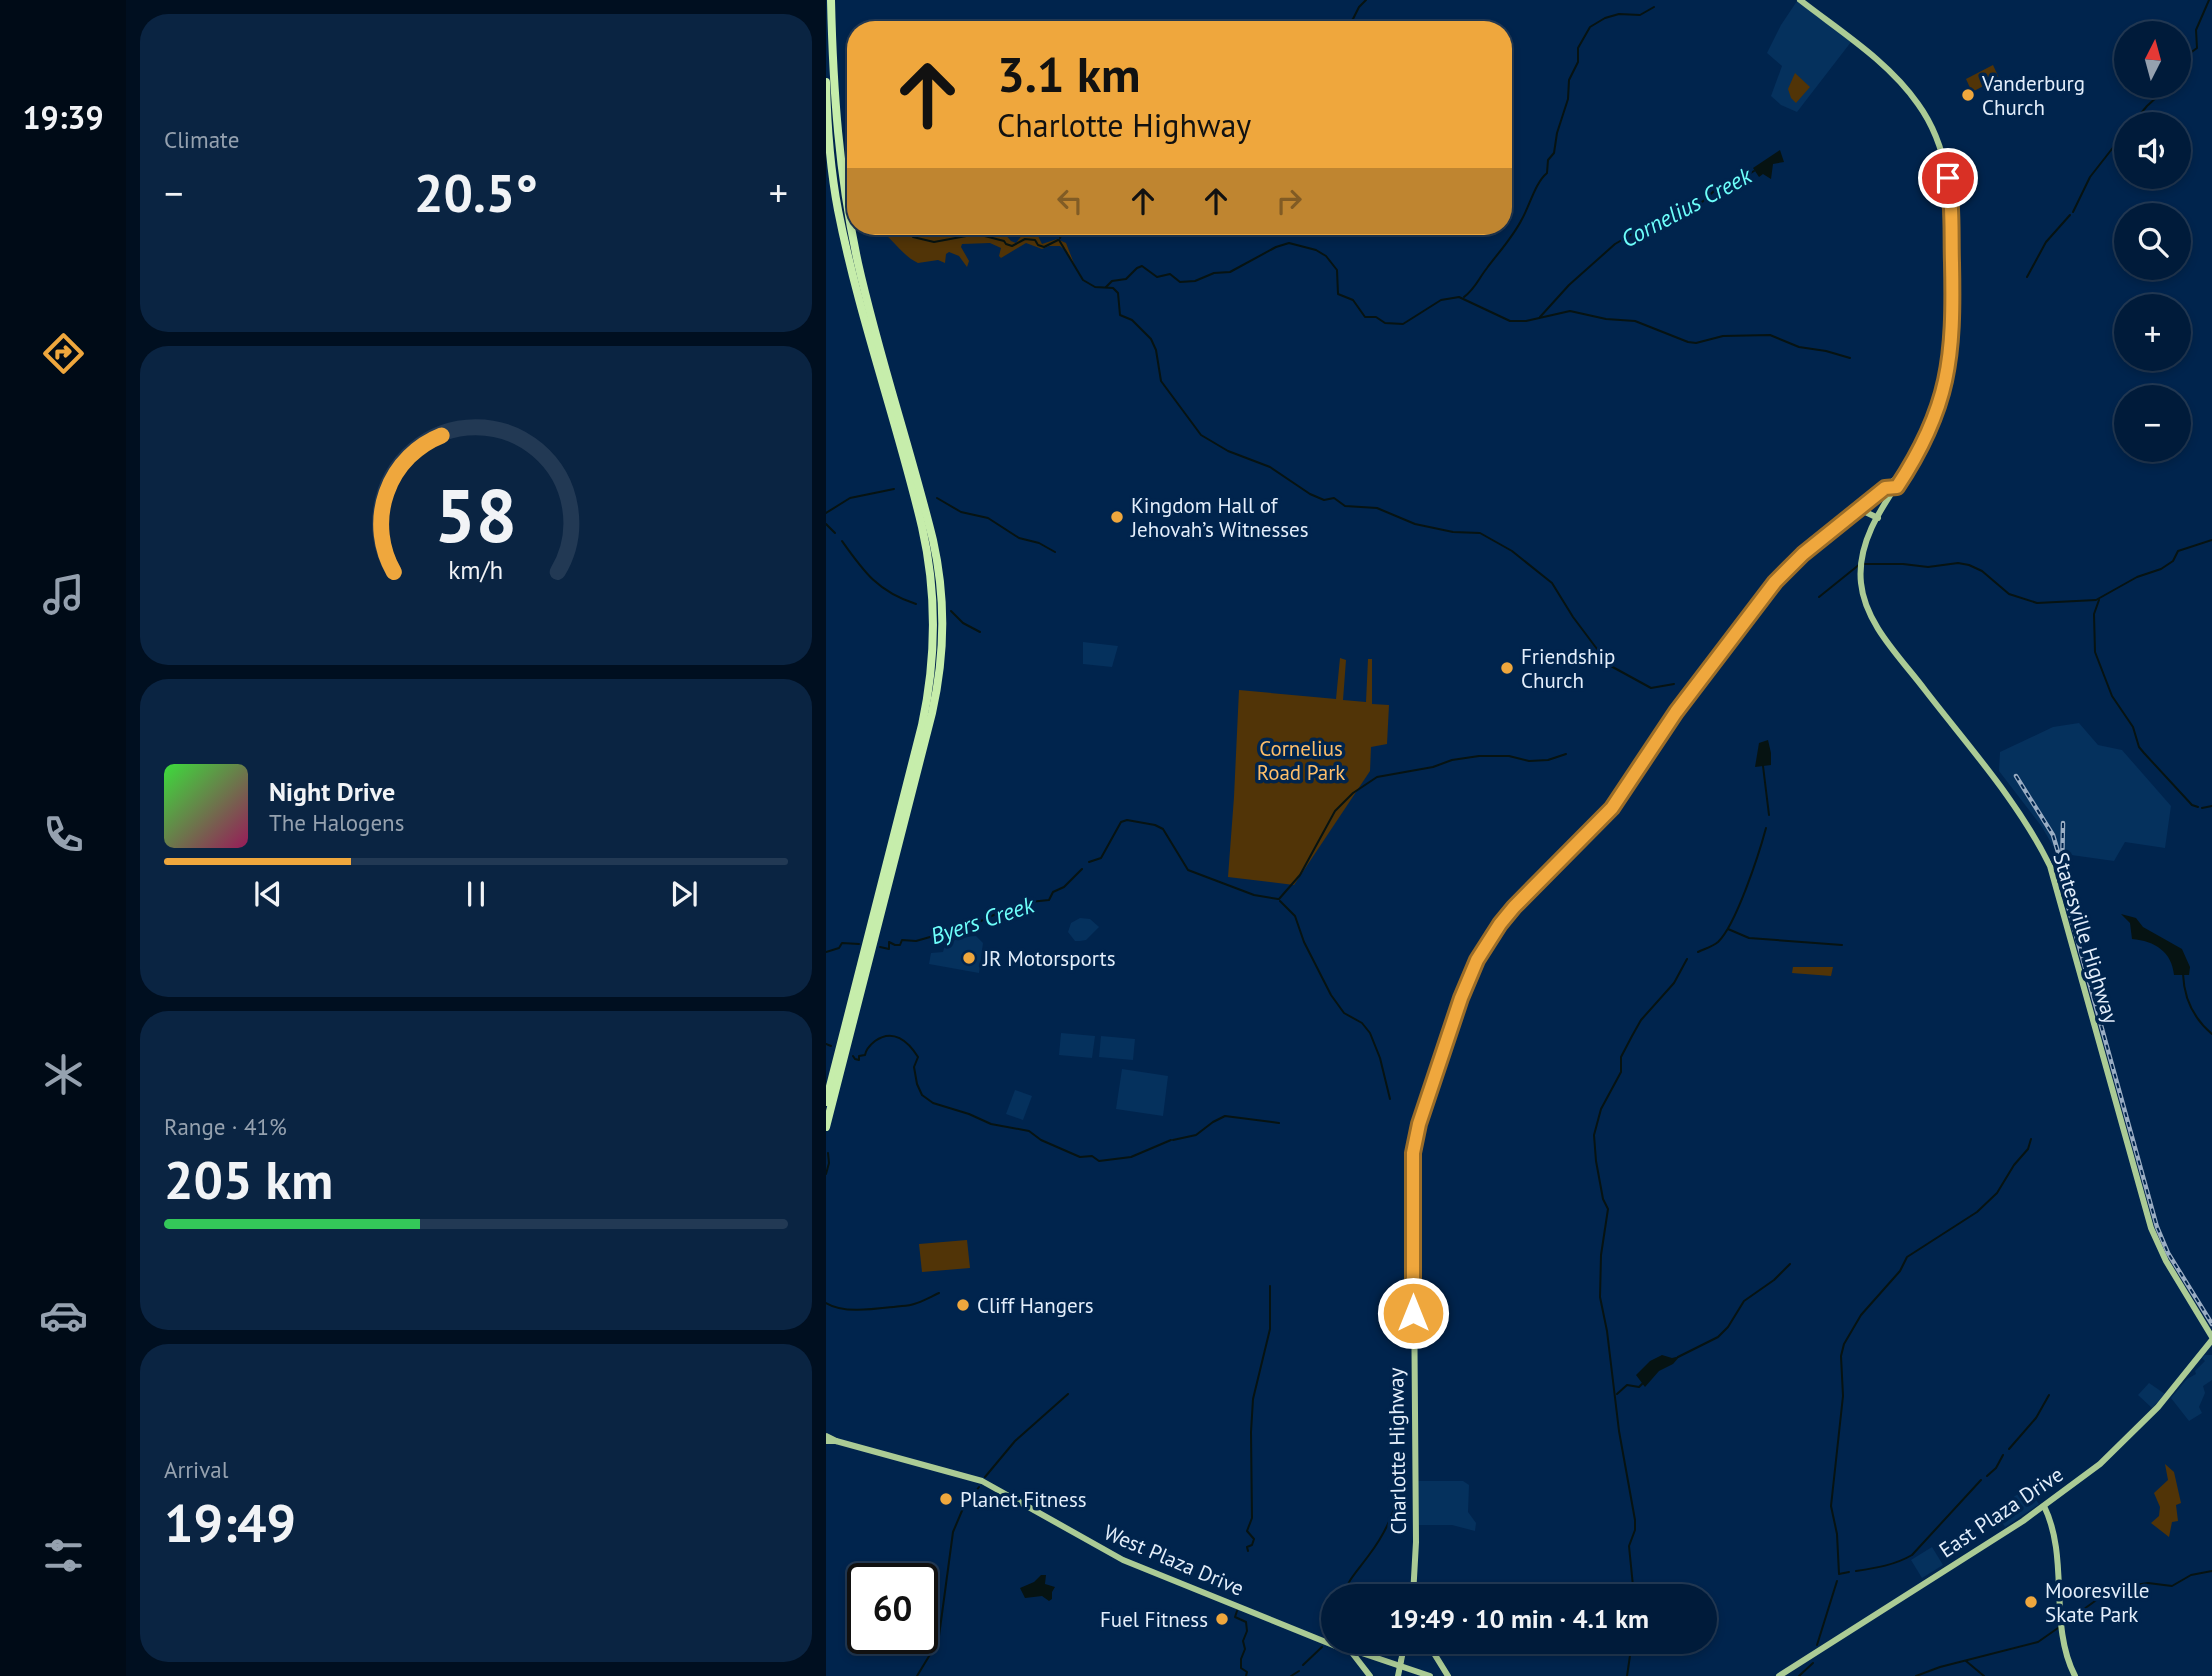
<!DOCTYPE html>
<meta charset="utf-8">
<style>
body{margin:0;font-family:"PT Sans",sans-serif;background:#0a2442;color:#f1f3f6;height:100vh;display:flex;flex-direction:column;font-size:26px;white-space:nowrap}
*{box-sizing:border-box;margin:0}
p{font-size:23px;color:#95a1af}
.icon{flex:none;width:38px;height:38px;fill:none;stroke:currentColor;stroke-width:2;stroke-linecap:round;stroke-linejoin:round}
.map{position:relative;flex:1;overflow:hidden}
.sheet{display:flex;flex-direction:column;gap:14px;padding:14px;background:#000f20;width:700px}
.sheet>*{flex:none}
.hud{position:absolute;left:21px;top:21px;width:665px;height:214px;border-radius:28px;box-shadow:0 4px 10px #0003,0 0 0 2px #223954;background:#efa73d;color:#111;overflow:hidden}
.needle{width:46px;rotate:6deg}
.tools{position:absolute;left:1288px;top:21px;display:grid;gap:14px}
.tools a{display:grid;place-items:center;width:77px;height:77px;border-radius:50%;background:#001b3a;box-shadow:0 4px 10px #0003,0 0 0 2px #223954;font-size:35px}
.speed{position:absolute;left:21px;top:1563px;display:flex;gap:14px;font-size:35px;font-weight:700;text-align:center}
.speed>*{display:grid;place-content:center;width:91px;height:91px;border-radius:50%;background:#001b3a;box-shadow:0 4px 10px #0003,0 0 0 2px #223954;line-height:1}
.speed .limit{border:4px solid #111;border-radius:10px;background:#fff;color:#111}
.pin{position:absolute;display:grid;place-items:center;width:60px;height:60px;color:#fff;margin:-30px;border:4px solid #fff;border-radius:50%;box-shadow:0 2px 7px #0007}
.me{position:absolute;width:77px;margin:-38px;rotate:0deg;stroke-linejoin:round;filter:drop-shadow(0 0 5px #0008)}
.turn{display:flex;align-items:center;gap:24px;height:147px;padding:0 35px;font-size:32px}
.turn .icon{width:91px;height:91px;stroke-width:2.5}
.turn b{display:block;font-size:49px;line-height:60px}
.lanes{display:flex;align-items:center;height:66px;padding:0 35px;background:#0003;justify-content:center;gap:35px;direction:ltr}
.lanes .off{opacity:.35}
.big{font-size:52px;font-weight:700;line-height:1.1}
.sheet .tile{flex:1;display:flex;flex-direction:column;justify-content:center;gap:10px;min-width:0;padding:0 24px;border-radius:28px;background:#0a2442}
.sheet .dial{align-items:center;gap:0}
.dial svg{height:182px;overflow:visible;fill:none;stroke:#223954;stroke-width:7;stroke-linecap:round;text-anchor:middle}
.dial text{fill:#f1f3f6;stroke:none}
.song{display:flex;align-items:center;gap:21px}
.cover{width:84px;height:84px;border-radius:10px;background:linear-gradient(135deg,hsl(120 70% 55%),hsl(330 70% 35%))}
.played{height:7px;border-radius:4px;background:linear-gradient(90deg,#efa73d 30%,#223954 30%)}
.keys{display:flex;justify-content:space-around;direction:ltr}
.heat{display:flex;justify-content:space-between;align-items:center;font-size:38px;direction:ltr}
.charge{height:10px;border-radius:5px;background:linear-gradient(90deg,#34c759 41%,#223954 0)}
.trip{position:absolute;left:495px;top:1584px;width:396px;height:70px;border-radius:35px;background:#001b3a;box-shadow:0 4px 10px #0003,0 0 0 2px #223954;font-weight:700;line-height:70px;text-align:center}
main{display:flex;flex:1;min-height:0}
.menu{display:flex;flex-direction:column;width:126px;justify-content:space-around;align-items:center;background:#000b17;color:#95a1af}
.menu .icon{width:49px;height:49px}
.menu .current{color:#efa73d}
.menu b{font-size:32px;color:#f1f3f6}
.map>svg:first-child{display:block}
.built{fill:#05315d}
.green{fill:#513407}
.water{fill:#061312}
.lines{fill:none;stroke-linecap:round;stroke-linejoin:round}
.stream{stroke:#061312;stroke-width:2}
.primary{stroke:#abcb95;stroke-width:6}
.motorway{stroke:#c6edab;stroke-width:8}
.rail-casing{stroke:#9aadc3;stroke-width:4.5}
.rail{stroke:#00244d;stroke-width:2;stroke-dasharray:5;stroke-linecap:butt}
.primary-bridge{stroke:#abcb95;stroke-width:6}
.route-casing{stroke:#9b6d28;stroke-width:18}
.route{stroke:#efa73d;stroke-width:12}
.poi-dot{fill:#efa73d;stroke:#00244d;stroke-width:2.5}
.labels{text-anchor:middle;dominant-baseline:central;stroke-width:7;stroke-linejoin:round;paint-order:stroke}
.poi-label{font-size:21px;fill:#e3eefb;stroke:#00244d;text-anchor:start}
.park-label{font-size:21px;fill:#febf6a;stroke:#00244d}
.street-label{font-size:21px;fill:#e3eefb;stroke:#00244d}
.water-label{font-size:23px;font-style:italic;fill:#6dfffb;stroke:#00244d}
</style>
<main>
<nav class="menu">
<b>19:39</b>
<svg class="icon current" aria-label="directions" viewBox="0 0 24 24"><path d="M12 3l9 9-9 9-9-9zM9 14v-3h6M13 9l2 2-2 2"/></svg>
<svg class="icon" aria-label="music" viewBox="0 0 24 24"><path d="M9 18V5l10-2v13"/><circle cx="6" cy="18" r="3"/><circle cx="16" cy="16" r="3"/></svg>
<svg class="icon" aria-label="phone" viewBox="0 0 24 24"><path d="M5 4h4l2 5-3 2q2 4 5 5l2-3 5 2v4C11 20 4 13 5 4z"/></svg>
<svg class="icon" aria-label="climate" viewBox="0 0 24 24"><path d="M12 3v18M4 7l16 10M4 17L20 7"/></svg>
<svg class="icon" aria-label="car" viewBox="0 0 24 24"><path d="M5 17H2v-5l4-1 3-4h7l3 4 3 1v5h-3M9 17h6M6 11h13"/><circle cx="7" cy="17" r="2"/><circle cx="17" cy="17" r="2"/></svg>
<svg class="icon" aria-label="filters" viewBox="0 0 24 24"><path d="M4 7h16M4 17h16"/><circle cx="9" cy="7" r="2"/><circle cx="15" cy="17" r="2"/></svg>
</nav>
<section class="sheet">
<div class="tile"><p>Climate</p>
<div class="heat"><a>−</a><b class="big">20.5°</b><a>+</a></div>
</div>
<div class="tile dial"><svg viewBox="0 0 100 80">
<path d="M14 69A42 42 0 1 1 86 69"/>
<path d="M14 69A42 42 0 0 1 35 9" stroke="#efa73d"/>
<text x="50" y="56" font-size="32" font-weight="700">58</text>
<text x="50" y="72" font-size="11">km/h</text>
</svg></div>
<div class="tile">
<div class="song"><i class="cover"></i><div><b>Night Drive</b><p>The Halogens</p></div></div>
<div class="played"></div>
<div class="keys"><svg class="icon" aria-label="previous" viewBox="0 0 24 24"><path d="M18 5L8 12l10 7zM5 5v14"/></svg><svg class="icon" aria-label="pause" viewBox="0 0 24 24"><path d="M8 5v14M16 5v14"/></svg><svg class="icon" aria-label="next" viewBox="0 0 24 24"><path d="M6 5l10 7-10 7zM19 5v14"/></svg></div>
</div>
<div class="tile"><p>Range · 41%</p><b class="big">205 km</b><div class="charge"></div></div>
<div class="tile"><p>Arrival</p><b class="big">19:49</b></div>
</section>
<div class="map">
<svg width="1386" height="1676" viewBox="0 0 1386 1676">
<rect width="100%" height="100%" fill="#00244d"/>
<g class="built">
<polygon points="971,1 1025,42 971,112 955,105 945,96 956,66 941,53 955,25"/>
<polygon points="257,642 292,646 286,667 257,664"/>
<polygon points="1253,723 1272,745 1296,750 1345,806 1339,848 1299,842 1288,861 1231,853 1216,827 1173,771 1174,752 1227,727"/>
<polygon points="254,918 264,919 273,927 260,940 254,941 249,941 242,932 245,923"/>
<polygon points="150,936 157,943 153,973 103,964 105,953 117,952 119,945 135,937"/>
<polygon points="235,1033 269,1036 266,1058 233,1055"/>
<polygon points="275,1036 309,1039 307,1060 273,1057"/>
<polygon points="296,1069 342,1076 337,1116 290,1109"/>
<polygon points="189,1090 206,1096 197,1120 180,1114"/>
<polygon points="1379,1355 1386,1355 1386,1380 1377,1386 1379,1393 1373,1407 1376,1413 1363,1421 1345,1398 1361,1379 1370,1374 1369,1371 1379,1361 1376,1358"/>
<polygon points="1323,1383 1339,1394 1326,1408 1312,1395"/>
<polygon points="592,1481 637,1481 643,1485 642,1512 650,1523 649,1531 626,1525 593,1525"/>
<polygon points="1201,1488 1213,1504 1179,1527 1168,1510"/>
<polygon points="1106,1547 1117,1565 1096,1578 1085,1560"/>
</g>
<g class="green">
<polygon points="1167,65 1173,78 1146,92 1140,79"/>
<polygon points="969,73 984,87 970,103 965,98 962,89"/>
<path d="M47,226H105L124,229L151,226L158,227L165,233L177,232L185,241L190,243L197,234H211L216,244L231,239L240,243L249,266L241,252L234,246H223L216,249L200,243L175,258L173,256L175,248L164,243L136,244L135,247L143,261L141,267L133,256L123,252L120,254L119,263L112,260L92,263C73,254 65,234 47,226Z"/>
<polygon points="514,658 520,660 517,700 540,702 542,659 546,659 546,704 563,705 561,744 545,747 544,771 468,885 402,877 408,797 413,690 510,699"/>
<polygon points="967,967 1007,967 1005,976 966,973"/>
<polygon points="141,1240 144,1268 96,1272 93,1244"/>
<polygon points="1339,1464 1348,1472 1355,1503 1350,1505 1352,1521 1346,1522 1343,1537 1325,1523 1333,1516 1334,1507 1328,1493 1342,1480"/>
</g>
<g class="water">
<polygon points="954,150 958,162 947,164 945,179 937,174 933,177 927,168"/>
<polygon points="942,740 945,753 945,765 929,767 933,743"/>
<path d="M1295,914L1310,918L1317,927L1356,949L1364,967L1363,975H1348C1346,952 1329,941 1306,939L1304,923Z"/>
<polygon points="836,1355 846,1358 854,1356 847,1364 833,1371 819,1387 810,1375 824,1361"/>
<polygon points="215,1575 220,1575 219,1584 229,1587 226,1592 226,1599 223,1601 216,1596 199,1598 194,1588 208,1582"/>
</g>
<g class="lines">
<g class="stream">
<polyline points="511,30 527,19 533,7 540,0"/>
<polyline points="1355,60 1371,48 1370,30 1383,0"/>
<polyline points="1353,63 1353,62"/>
<polyline points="1306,124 1321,106 1332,96 1338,86"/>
<polyline points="27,170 30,171"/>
<polyline points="1247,212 1264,177 1300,131"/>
<polyline points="80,226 87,237 108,242 151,234 178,241 180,244 186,246 199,239 209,240 212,245 218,247 232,240"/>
<polyline points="234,238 239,226"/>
<polyline points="233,240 257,280 269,287 287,288 292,293 294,315 306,320 325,339 330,350 335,381 375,435 402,451 444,467 484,494 498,500 508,498 519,506 551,508 589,524 627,532 654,533 686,551 726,583 747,617 783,665 825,688 848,684"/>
<polyline points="1201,277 1220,242 1244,215"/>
<polyline points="280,287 286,281 300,279 311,268 316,266 331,277 344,274 354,282 369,281 388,273 404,272 450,247 463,243 490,250 500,256 511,270 512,294 527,300 539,317 550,317 559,323 577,324 615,300 633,297 684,321 700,321 744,311 780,319 809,321 862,342 870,343 897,336 944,335 973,347 1000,351 1024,358"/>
<path d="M638,297C649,289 653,278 661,268C673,252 687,237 696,219C704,205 709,183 721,173L722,160L728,153L731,133L742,99L743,80L752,62V48L764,27L779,18L793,14L814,15L828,7"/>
<polyline points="714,317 743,285 789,244 813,230 875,203 888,191 906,184 928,171"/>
<polyline points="111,498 135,512 162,518 193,538 213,543 229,552"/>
<polyline points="0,513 24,498 68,489"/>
<polyline points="0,524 9,533"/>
<path d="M16,541C38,572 52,592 90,604"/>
<polyline points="993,597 1034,564 1077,564 1102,567 1132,563 1143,565 1156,571 1183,594 1211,603 1270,600 1311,577 1335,569 1347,561 1352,551 1386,540"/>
<polyline points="1273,600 1268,614 1269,652 1286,696 1307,727 1313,747 1318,753 1366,805 1372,807"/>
<polyline points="125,611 137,623 154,632"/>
<polyline points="937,766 943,815"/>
<polyline points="1376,808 1386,806"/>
<polyline points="263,862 275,858 295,822 301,820 329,825 337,829 362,870 428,895 452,899"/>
<polyline points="453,899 474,875 509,811 527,793 551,777 607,767 626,760 653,756 683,756 703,761 722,760 740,754"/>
<polyline points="454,901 469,916 478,942 505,995 518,1013 536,1023 544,1033 554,1058 564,1099"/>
<polyline points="902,929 923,938 1016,945"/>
<polyline points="54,947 63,949 63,942 69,945 74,945 76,940 90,941 146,925 194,903 223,900 227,892 238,887 256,869"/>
<polyline points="0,952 13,948 16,943 33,944"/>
<path d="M872,952C878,949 886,947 892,942C910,925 933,854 940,828"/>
<path d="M1357,974C1358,999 1367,1018 1386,1034"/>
<polyline points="0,1044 5,1046"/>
<path d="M27,1056L29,1059L33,1060V1056L39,1055C40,1049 44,1045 49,1041C67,1028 82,1041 92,1057L88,1067L91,1084L96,1095L107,1103L143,1114L165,1124L203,1131L215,1140L254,1157L266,1156L273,1161L305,1157L345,1140"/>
<polyline points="347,1140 370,1135 387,1122 399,1116 453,1123"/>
<polyline points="0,1174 3,1163 2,1153"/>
<path d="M0,1303C20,1315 54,1308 76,1306C89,1306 102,1298 113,1293"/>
<polyline points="852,1357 892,1337 902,1327 918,1301 948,1280 964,1264"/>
<polyline points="791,1394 801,1385 813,1387 817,1383"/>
<polyline points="1183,1449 1210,1418 1223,1395"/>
<polyline points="1161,1476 1170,1468 1177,1455"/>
<polyline points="159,1477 189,1441 242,1394"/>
<polyline points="422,1551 421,1547 426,1545 428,1539 421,1531 426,1518 425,1432 427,1399 444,1329 444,1286"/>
<path d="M1030,1571C1050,1568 1069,1565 1086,1555L1155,1480"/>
<polyline points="1023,1572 1013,1574 1011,1534 1005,1506 1017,1396 1015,1356 1018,1344 1035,1315 1074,1271 1081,1257 1151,1212 1171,1193 1188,1165 1202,1149 1205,1139"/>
<path d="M517,1596C522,1579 533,1569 543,1555C559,1534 571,1507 576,1481"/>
<polyline points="808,1596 803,1546 809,1530 809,1520 793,1431 781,1331 774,1297 775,1255 782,1209 777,1199 770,1161 768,1135 775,1109 795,1072 795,1057 806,1036 815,1020 848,983 861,959"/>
<polyline points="411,1611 409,1617 420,1622 421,1631 417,1641 419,1649 415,1659 415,1668 421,1672 420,1676"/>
<polyline points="1240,1622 1276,1596 1296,1587 1322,1583 1346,1586 1365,1575 1386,1571"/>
<polyline points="504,1635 508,1626"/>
<polyline points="113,1636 127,1532 138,1506 153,1487"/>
<polyline points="991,1645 1011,1581"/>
<polyline points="1140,1661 1158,1676"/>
<polyline points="477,1665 496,1647"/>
<polyline points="91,1676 111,1643"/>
<polyline points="465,1676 473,1671"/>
<polyline points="801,1676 806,1642"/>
<polyline points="973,1676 987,1663"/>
<polyline points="1090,1676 1114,1667 1212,1642 1232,1628"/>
</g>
<g class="primary">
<path d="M974,0C1015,32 1062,61 1092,104C1126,151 1125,205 1126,261C1128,321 1129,381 1101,436C1078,482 1029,528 1035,583C1039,624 1075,658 1099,690C1143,747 1192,801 1224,866L1325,1228L1340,1261L1386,1337"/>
<polyline points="1033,509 1052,518"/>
<polyline points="0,1436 10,1441"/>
<polyline points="0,1441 10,1441 156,1481 297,1560 512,1647 524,1649 604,1676"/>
<path d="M1218,1506C1244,1559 1222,1624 1249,1676"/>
<polyline points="587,1596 590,1542 587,1153 593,1124 634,1000 651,960 674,924 707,887 786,808 850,712 953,578 977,554 1078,472"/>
<polyline points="601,1642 622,1676"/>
<polyline points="530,1651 547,1642"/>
<polyline points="527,1654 544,1676"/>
<polyline points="575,1661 579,1642"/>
<polyline points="953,1676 1197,1521 1274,1464 1332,1407 1386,1340"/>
</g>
<g class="motorway">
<path d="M0,82C1,125 4,168 12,210C33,317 71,421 96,527C111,593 110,660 96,725L0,1102"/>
<path d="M0,1127L106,713C119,656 120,598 107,540C84,447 53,357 32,263C13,176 7,89 5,0"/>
</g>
<defs>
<g id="rail">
<polyline points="1190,776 1227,835 1232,852"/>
<polyline points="1237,823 1236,871 1239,890"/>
<polyline points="1235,881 1331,1227 1342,1253 1386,1324"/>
</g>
</defs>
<use href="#rail" class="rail-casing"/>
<use href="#rail" class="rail"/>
<polyline class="primary-bridge" points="572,1676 575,1661"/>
</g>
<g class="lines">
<defs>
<path id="route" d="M587,1313V1153L593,1124L635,998L651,960L674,924L688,907L786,808L850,712L949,582L977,554L1059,488L1071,487C1124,407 1128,357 1126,263C1125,235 1127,206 1122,178"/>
</defs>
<use href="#route" class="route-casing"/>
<use href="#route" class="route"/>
</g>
<g class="poi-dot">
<circle cx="1142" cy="95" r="7"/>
<circle cx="291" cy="517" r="7"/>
<circle cx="681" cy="668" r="7"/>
<circle cx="143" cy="958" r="7"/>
<circle cx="137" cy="1305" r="7"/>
<circle cx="120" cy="1499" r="7"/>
<circle cx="1205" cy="1602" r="7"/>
<circle cx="396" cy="1619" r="7"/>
</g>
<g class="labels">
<g class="poi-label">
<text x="1156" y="83">Vanderburg<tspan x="1156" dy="24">Church</tspan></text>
<text x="305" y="505">Kingdom Hall of<tspan x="305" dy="24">Jehovah’s Witnesses</tspan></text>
<text x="695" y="656">Friendship<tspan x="695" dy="24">Church</tspan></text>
<text x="157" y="958">JR Motorsports</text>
<text x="151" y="1305">Cliff Hangers</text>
<text x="134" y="1499">Planet Fitness</text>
<text x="1219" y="1590">Mooresville<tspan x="1219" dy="24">Skate Park</tspan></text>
<text x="382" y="1619" text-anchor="end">Fuel Fitness</text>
</g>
<g class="park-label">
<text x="475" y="748">Cornelius<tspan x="475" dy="24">Road Park</tspan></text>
</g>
<g class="street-label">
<text transform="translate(1260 938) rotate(73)">Statesville Highway</text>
<text transform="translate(571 1451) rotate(-91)">Charlotte Highway</text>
<text transform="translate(1175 1512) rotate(-34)">East Plaza Drive</text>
<text transform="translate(348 1560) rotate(23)">West Plaza Drive</text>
</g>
<g class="water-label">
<text transform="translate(860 207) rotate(-28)">Cornelius Creek</text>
<text transform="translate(156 920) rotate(-18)">Byers Creek</text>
</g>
</g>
</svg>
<div class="tools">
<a><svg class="needle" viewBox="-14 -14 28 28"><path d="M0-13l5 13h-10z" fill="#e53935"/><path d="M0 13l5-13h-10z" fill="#95a1af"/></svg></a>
<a><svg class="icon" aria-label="sound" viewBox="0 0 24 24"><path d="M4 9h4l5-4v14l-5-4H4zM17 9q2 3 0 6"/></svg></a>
<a><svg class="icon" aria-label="search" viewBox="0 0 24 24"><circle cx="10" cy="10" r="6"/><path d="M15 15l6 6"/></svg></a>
<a>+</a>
<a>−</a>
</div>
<div class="speed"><div class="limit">60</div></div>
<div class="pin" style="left:1122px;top:178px;background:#d93025"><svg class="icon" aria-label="arrive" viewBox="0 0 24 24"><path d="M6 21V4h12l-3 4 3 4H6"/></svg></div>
<svg class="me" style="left:587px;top:1313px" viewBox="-20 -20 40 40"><circle r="17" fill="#efa73d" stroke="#fff" stroke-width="3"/><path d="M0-11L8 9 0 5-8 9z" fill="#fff"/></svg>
<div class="trip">19:49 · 10 min · 4.1 km</div>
<div class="hud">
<div class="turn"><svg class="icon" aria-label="ahead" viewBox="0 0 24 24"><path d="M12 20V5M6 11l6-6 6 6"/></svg><div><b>3.1 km</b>Charlotte Highway</div></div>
<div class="lanes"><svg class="icon off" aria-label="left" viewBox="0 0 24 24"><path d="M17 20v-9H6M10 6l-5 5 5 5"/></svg><svg class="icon" aria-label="ahead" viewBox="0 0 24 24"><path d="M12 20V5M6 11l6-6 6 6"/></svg><svg class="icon" aria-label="ahead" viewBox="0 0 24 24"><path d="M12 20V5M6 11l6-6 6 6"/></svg><svg class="icon off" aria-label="right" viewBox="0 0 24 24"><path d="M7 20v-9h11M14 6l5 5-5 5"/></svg></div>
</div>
</div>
</main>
